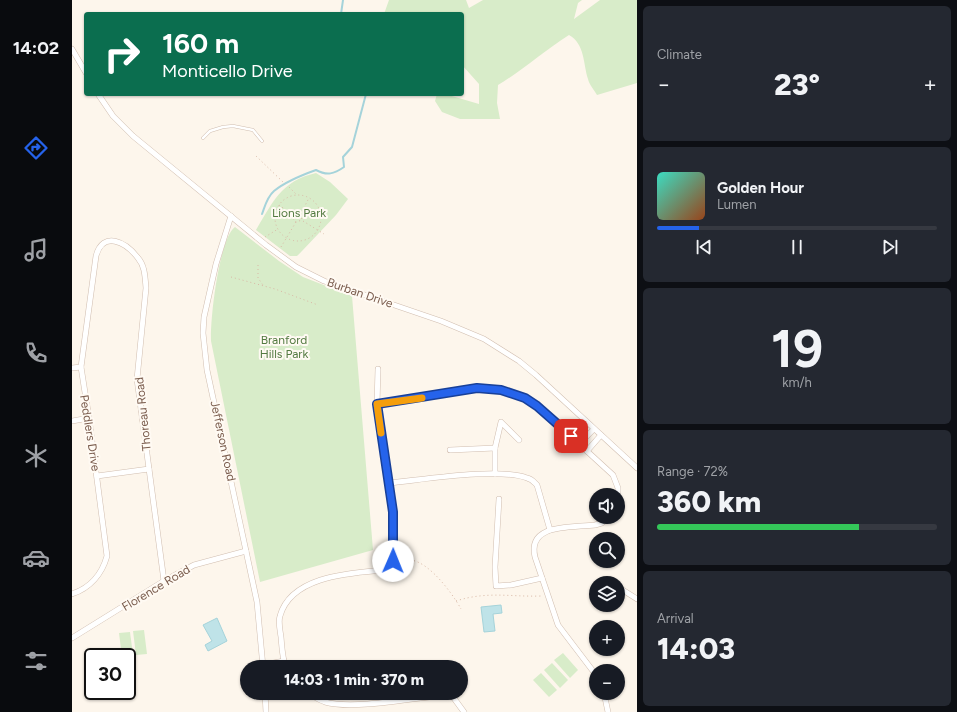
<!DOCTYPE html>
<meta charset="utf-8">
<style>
body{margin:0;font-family:Figtree,sans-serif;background:#242831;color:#f1f3f6;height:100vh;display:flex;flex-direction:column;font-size:15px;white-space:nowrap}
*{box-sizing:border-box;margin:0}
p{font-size:13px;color:#9ea1a6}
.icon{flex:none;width:22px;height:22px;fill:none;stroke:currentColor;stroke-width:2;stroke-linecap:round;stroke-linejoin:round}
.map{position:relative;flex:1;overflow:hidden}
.drawer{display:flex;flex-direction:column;gap:6px;padding:6px;background:#0d0f14;width:320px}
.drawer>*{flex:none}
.guide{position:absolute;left:12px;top:12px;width:380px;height:84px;border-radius:4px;box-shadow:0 1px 3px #0004;background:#0b6e4f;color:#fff;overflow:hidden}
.tools{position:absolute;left:517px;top:488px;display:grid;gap:8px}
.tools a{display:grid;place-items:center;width:36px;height:36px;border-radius:50%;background:#171b24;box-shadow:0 1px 3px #0004;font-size:20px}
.speed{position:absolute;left:12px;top:648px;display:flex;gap:8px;font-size:20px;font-weight:700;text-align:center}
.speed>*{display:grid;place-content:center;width:52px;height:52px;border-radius:50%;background:#171b24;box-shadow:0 1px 3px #0004;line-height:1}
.speed .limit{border:2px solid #111;border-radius:6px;background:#fff;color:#111}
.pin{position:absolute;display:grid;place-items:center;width:34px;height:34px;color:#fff;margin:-17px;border-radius:8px;box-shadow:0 2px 6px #0006}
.me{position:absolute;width:44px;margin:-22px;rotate:1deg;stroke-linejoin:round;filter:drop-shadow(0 0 3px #0008)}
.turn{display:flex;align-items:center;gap:14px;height:84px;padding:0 12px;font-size:18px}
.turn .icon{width:52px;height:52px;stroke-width:2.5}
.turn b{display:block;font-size:28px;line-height:34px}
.big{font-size:30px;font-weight:800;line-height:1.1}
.drawer .card{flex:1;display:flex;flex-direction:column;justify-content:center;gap:6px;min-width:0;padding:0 14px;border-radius:6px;background:#242831}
.drawer .dial{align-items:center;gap:0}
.dial b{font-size:52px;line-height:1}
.song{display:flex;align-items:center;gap:12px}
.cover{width:48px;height:48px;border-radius:6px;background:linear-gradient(135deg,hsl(170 70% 55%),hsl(20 70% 35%))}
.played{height:4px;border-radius:2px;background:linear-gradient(90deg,#2563eb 15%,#363941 15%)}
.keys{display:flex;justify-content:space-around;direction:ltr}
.heat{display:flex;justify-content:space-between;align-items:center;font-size:22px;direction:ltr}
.charge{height:6px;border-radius:3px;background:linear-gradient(90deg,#34c759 72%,#363941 0)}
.trip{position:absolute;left:168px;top:660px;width:228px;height:40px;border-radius:20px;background:#171b24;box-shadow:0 1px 3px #0004;font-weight:800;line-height:40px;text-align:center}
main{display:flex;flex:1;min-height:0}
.dock{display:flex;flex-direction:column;width:72px;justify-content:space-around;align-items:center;background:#090b0e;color:#9ea1a6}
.dock .icon{width:28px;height:28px}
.dock .on{color:#2563eb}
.dock b{font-size:18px;color:#f1f3f6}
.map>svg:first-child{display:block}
.green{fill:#d8ecc9}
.water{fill:#bfe3e8;stroke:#a5d3da}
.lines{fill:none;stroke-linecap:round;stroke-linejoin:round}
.stream{stroke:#a5d3da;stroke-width:2}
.lane-casing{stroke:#d1beb0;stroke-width:3.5}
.street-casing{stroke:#d1beb0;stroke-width:6}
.path{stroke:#d9b8a5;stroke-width:1;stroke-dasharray:1 3;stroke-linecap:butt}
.lane{stroke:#fff;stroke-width:2.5}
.street{stroke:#fff;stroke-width:5}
.route-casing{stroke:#184099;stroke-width:10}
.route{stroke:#2563eb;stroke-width:7}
.slow{stroke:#f59e0b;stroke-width:7}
.labels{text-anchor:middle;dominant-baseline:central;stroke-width:4;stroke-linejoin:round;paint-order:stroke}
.park-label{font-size:12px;fill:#537a41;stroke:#fffaf3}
.street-label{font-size:12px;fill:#7a5c4d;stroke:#fffaf3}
</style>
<main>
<nav class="dock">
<b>14:02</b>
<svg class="icon on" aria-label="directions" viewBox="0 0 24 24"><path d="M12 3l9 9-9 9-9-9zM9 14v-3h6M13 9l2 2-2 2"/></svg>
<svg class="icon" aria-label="music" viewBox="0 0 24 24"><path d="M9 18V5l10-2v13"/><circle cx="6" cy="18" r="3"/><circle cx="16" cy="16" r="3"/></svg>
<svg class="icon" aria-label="phone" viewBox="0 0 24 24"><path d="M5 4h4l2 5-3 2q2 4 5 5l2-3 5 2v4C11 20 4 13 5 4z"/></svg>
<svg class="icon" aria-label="climate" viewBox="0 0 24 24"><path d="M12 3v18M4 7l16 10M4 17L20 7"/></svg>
<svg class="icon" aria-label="car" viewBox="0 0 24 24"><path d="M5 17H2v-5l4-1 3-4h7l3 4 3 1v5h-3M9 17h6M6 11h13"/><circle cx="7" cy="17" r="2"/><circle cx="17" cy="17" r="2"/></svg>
<svg class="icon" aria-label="filters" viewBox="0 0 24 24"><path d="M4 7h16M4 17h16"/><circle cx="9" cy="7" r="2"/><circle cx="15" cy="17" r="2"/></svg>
</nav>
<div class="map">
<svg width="565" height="712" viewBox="0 0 565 712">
<rect width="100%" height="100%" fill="#fdf6ec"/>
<g class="green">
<path d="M317,0H394L397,8L411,0H510L506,3L502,19L528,0H565V83L525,95C522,90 517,84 516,79C511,63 513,44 497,35C472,51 451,70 426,85L425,103L428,119H388L370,112L363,101L365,94H373L407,104V84L390,65V14H312Z"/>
<path d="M244,173L258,182L276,199L264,215L230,251L225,256H218L184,230C201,202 209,181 244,173Z"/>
<path d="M163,227L207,261L231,277L280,296L301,550L188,582L139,341C138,320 147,238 163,227Z"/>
<polygon points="72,630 75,654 64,655 61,631"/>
<polygon points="58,632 61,655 50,657 47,633"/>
<polygon points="491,653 506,670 498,678 482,660"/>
<polygon points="480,663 496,680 488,688 472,670"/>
<polygon points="469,673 485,690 477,697 461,680"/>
</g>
<g class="water">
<polygon points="429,605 430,613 421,614 423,631 412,632 409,607"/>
<polygon points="145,618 155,641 136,651 133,645 140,641 131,625"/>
</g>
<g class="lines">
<g class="stream">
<polyline points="269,14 271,0"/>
<path d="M190,214C193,206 195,197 202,191C213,182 230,175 244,170C255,176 262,174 272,167L271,157L280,147L294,94"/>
</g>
<defs>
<polyline id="lane" points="131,138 138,131 151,127 161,126 181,130 190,141"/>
<g id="street">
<polyline points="0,49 14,73"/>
<polyline points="26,94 41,116 61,136 194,245 224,267 252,281 369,321 412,339 447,361 464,375 565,468"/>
<polyline points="159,216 144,264 132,317 131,333 135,370 185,602 191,667"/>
<polyline points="0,368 9,367"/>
<polyline points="305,404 405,389 429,390 453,398 481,420 541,475 546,488 546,505"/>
<polyline points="0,421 17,418"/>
<polyline points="507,444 522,429"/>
<polyline points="378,450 423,448"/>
<polyline points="515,451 529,435"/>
<polyline points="423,474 423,448 429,422 447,440"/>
<polyline points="25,476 77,469"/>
<path d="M316,483C349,480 427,467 455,478C460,479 462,482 465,485L478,530"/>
<polyline points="427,499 423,567 424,586 439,585 470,578"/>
<polyline points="546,587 565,599"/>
<path d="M0,594C18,588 30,574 35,556L17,418L9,367L24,256C31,230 54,242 66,258C73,266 73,277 74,288L65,379L92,581"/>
<polyline points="0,638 92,581 122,565 174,551"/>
<polyline points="191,665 212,661"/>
<path d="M214,667C210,658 210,647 209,637C208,630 206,622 208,616C219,576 278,573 311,570L317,567L321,561V512L305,404L306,369"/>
<path d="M524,675L486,625L463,557C455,523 500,528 523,525L530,523L537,517"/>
<polyline points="193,693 194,712"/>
<path d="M236,693C241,696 247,700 253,702C281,710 342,698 373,695L381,697L392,712"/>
<polyline points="532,693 536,712"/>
</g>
</defs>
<use href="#lane" class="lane-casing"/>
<use href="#street" class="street-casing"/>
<g class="path">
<polyline points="184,156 211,182"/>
<polyline points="217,187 225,195"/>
<circle cx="226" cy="218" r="23"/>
<polyline points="207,205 221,215"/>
<polyline points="229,213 225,212 222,215 221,219 224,222 230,220 229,213 237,198"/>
<polyline points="231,221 252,234"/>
<polyline points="193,237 206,229"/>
<polyline points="209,247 224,222"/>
<polyline points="186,265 186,278 191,285"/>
<polyline points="159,277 203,289 246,305"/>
<path d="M327,564C347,546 381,594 389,609"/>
<path d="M384,601C415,591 438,597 469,596"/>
</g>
<use href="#lane" class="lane"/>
<use href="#street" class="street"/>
</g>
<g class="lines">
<defs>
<polyline id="route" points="321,561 321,512 305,404 405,388 429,390 453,398 465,406 499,436"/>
</defs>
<use href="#route" class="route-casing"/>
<use href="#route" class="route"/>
<polyline class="slow" points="309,433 305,404 350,398"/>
</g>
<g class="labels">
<g class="park-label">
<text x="227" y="213">Lions Park</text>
<text x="212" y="340">Branford<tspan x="212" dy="14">Hills Park</tspan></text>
</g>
<g class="street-label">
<text transform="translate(288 293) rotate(19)">Burban Drive</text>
<text transform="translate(71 414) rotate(-96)">Thoreau Road</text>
<text transform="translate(18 433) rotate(81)">Peddlers Drive</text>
<text transform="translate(151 441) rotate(78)">Jefferson Road</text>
<text transform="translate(84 588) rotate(-31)">Florence Road</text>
</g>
</g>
</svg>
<div class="tools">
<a><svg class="icon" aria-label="sound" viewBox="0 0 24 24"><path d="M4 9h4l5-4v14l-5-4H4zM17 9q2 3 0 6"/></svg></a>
<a><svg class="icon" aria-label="search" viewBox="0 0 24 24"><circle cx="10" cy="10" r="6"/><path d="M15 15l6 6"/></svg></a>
<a><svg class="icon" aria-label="layers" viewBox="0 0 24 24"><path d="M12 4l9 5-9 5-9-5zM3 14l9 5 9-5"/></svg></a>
<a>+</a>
<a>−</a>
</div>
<div class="speed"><div class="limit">30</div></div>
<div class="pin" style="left:499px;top:436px;background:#d93025"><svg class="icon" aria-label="arrive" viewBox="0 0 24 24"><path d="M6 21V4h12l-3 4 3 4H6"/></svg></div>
<svg class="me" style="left:321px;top:561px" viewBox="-20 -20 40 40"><circle r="19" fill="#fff"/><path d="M0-13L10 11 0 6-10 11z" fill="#2563eb"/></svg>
<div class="trip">14:03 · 1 min · 370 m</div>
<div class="guide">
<div class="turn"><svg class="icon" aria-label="right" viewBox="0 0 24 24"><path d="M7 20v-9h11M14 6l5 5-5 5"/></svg><div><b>160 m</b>Monticello Drive</div></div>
</div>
</div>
<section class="drawer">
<div class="card"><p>Climate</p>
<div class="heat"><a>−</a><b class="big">23°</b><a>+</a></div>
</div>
<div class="card">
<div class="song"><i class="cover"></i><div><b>Golden Hour</b><p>Lumen</p></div></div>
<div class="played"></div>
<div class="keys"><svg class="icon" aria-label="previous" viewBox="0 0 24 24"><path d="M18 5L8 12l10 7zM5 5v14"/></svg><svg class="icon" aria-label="pause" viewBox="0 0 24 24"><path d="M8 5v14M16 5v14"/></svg><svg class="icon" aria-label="next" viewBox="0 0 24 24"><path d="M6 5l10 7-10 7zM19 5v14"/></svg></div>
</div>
<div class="card dial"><b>19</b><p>km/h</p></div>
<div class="card"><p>Range · 72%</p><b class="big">360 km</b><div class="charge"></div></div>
<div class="card"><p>Arrival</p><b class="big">14:03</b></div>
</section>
</main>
